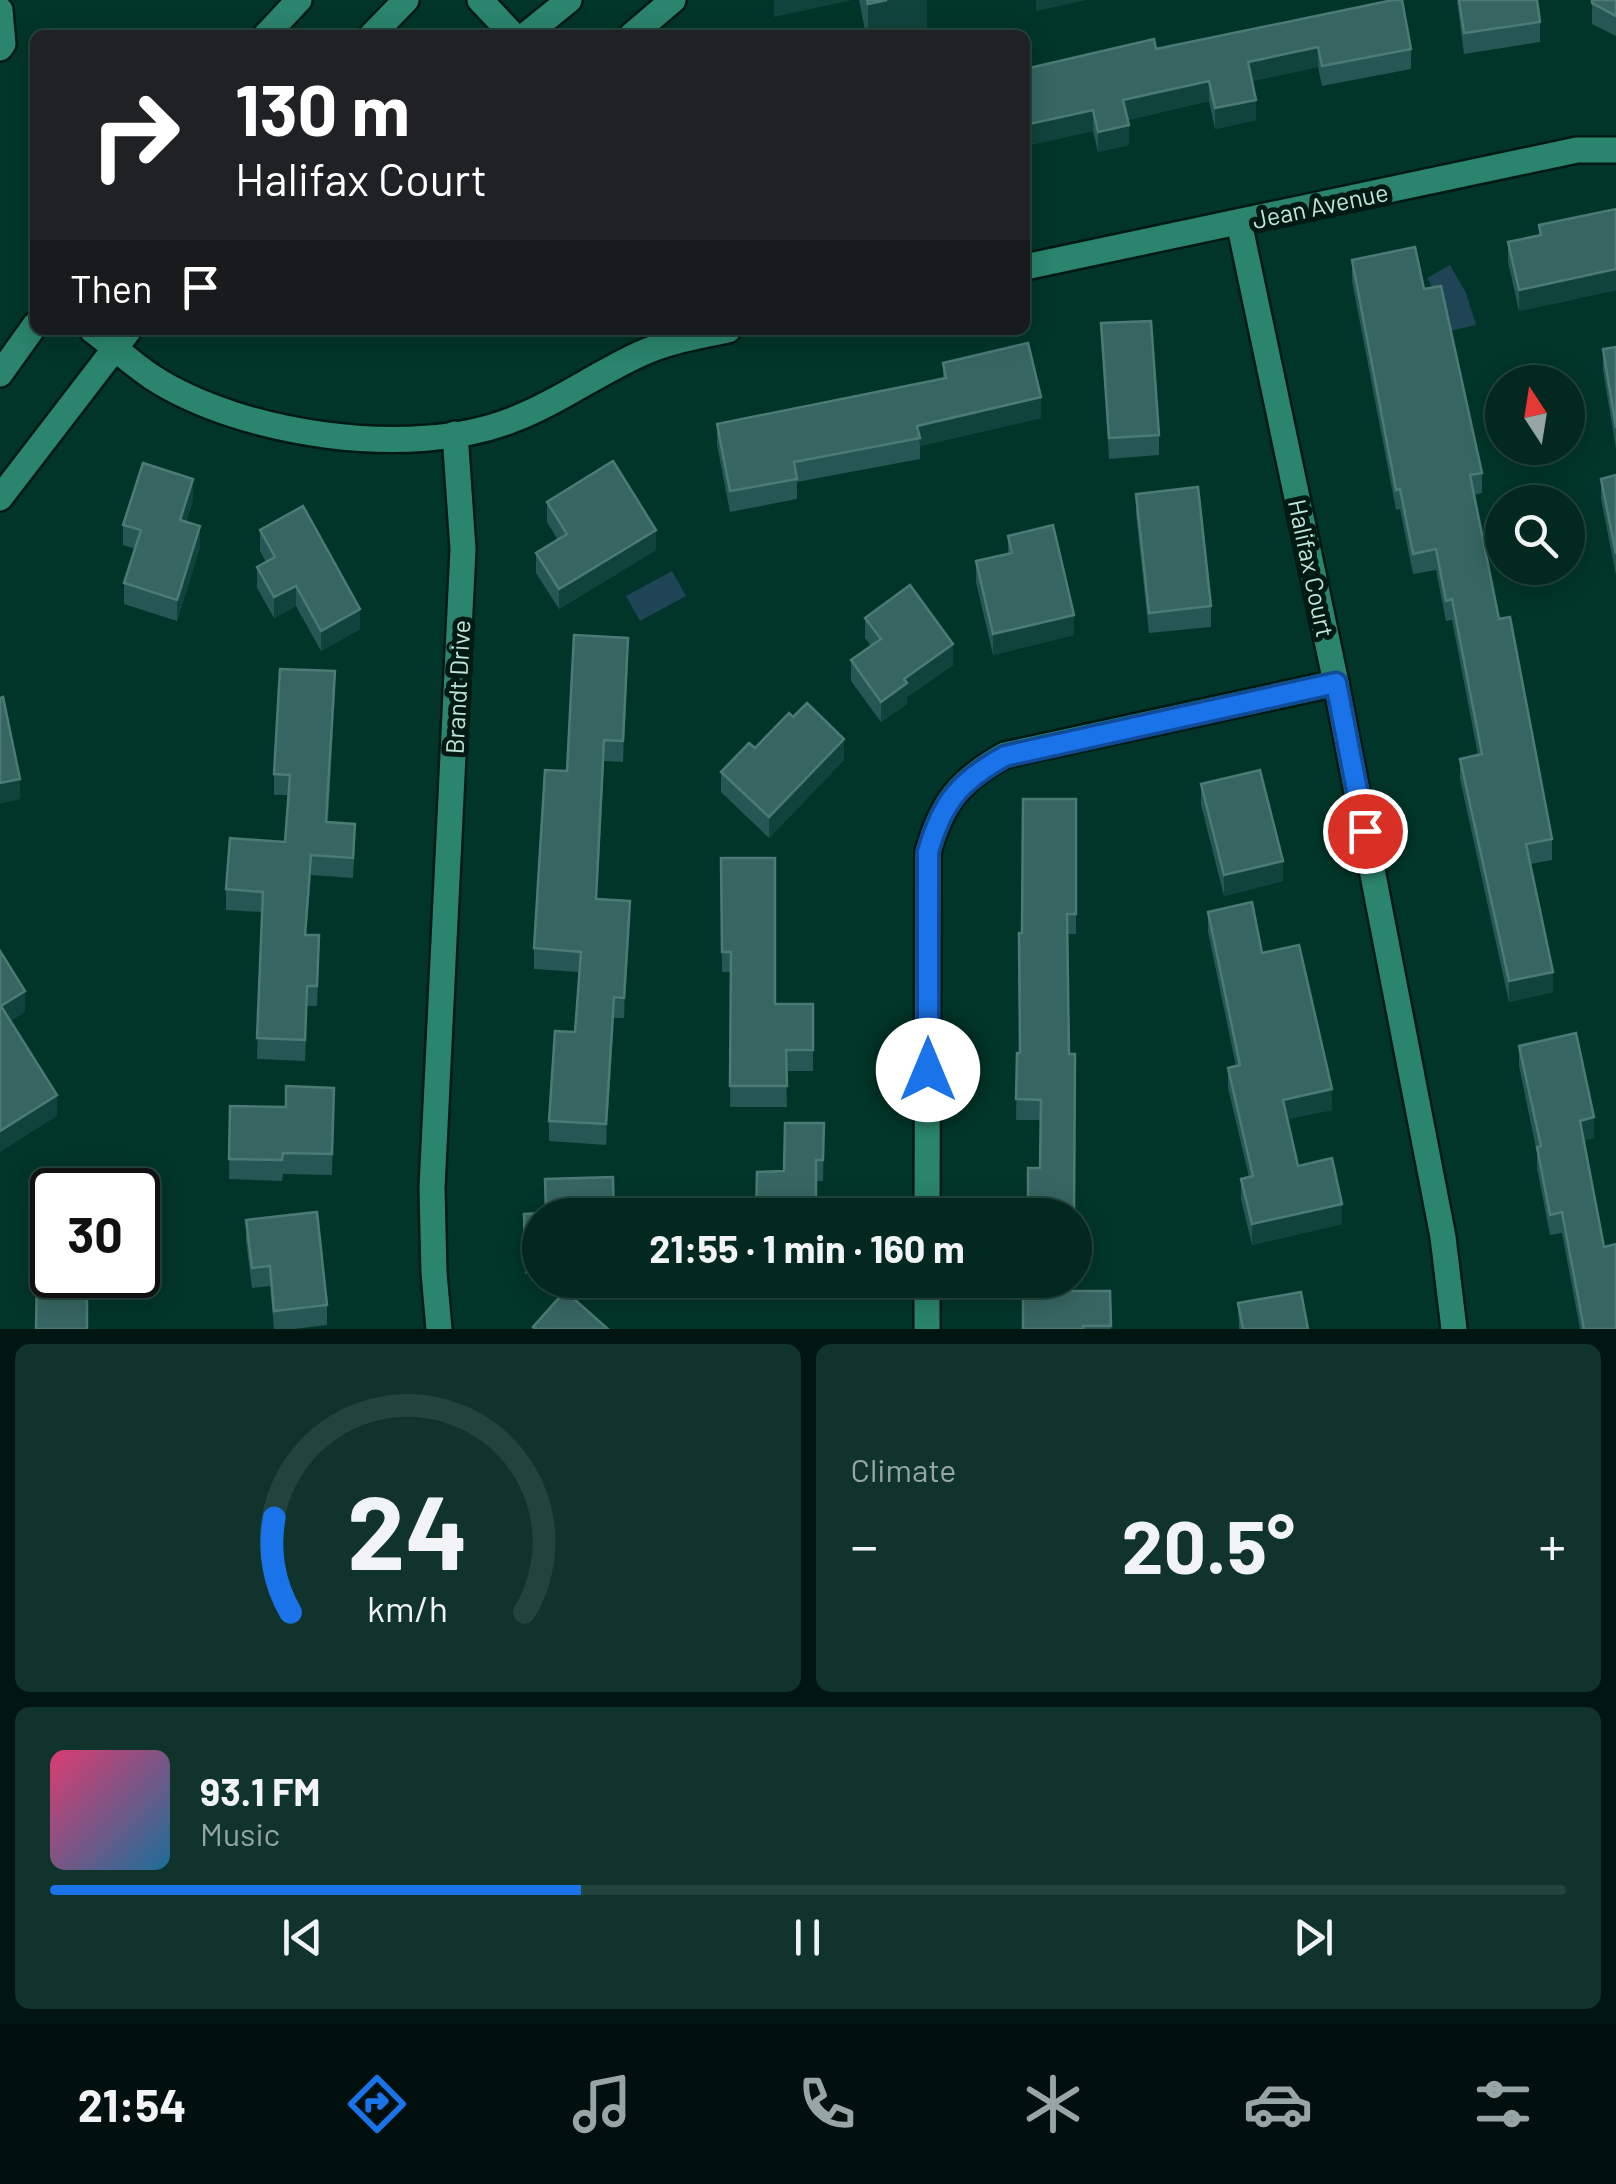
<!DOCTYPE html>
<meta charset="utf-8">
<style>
body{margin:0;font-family:Barlow,sans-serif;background:#10342c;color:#f1f3f6;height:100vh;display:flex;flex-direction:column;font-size:38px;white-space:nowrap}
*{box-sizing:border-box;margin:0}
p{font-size:32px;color:#96a6a4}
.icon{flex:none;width:55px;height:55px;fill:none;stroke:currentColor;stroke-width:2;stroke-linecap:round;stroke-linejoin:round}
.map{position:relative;height:1329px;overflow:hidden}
.details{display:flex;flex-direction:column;gap:15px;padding:15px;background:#011611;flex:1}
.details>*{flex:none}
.top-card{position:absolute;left:30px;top:30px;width:1000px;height:305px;border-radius:15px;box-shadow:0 5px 25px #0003,0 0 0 2px #23443d;background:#202124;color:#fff;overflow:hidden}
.needle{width:65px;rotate:348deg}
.controls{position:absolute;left:1485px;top:365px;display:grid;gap:20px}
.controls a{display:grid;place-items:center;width:100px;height:100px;border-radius:50%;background:#02281f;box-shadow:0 5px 25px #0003,0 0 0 2px #23443d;font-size:50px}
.speed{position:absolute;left:30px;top:1168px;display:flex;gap:20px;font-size:50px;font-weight:700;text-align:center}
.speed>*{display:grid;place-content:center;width:130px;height:130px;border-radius:50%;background:#02281f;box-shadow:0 5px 25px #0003,0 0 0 2px #23443d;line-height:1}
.speed .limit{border:5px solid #111;border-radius:15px;background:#fff;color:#111}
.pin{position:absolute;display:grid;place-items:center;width:85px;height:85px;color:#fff;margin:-42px;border:5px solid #fff;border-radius:50%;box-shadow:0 2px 10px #0007}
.me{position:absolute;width:110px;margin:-55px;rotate:0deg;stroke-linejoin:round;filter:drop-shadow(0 0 8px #0008)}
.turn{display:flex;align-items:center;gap:35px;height:210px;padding:0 40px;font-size:45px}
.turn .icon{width:130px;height:130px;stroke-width:2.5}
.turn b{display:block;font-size:70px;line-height:85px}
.then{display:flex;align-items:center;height:95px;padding:0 40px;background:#0003;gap:20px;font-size:38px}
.big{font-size:75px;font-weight:700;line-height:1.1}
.details .card{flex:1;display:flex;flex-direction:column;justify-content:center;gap:15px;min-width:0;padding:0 35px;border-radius:15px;background:#10342c}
.details .dial{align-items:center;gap:0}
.dial svg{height:260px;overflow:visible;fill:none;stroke:#23443d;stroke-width:7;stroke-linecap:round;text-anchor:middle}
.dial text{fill:#f1f3f6;stroke:none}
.song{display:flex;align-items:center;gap:30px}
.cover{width:120px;height:120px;border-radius:15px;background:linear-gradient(135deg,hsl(340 70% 55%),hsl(200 70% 35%))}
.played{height:10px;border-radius:5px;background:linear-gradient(90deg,#1a73e8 35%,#23443d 35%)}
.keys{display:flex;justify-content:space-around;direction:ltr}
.heat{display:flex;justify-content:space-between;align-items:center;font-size:55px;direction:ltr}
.details .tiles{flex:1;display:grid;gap:15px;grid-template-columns:1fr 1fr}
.card:last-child{grid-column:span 2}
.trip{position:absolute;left:522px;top:1198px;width:570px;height:100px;border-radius:50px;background:#02281f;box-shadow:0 5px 25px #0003,0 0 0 2px #23443d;font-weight:700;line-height:100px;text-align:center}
.tabs{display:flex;height:160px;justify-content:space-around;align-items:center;background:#01100c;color:#96a6a4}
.tabs .icon{width:70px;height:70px}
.tabs .active{color:#1a73e8}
.tabs b{font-size:45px;color:#f1f3f6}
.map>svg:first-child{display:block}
.water{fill:#1f4456}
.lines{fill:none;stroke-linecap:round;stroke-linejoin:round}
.minor-casing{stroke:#001a13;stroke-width:30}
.minor{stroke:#2b846d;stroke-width:25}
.wall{fill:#265754}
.shaded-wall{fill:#11433d}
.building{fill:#376662;stroke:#4c7a75;stroke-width:2.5}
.route-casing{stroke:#114b97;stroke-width:25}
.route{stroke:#1a73e8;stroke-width:18}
.labels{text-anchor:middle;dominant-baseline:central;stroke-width:10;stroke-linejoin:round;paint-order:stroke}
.street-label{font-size:25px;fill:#bfe7d9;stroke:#001a13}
</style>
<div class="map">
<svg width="1616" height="1329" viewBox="0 0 1616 1329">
<rect width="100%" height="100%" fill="#023529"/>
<g class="water">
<polygon points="1450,265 1466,293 1476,325 1450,331 1445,309 1427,278"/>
<polygon points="672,571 686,596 640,621 626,596"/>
</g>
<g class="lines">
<defs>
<g id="minor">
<polyline points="480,0 513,35"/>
<polyline points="0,10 3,44 0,48"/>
<polyline points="266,35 299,0"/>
<polyline points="372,35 406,0"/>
<polyline points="526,35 569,0"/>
<polyline points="632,35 673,0"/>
<polyline points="1239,222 1336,683 1443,1237 1454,1329"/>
<polyline points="1025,267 1577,150 1616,150"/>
<path d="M92,330C112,345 131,363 152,377C241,435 411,460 512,420C557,403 596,374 640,354C668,341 698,336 728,330"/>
<polyline points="0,374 35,325"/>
<polyline points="0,498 129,330"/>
<path d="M927,1215L928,852C942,802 959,781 1005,755L1336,683"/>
<polyline points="439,1329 434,1273 432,1188 463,549 455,434"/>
<polyline points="927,1329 927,1280"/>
</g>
</defs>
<use href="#minor" class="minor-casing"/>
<use href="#minor" class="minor"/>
</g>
<g class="wall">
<polygon points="859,0 927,0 927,30 904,35 866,35"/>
<polygon points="1457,0 1537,0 1540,22 1540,42 1464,54"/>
<polygon points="1592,0 1616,0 1616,36 1592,24"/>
<polygon points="1156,49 1411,49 1411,69 1322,86 1318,67 1252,81 1256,120 1215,129 1209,101 1128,120 1129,145 1098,152 1093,131 1025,146 1025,69"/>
<polygon points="1616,209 1616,290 1519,311 1508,262 1508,242 1539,235 1539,225"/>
<polygon points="1352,260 1424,289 1482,473 1482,493 1474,495 1499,619 1552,839 1552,860 1530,864 1553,992 1509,1002 1460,779 1460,759 1478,755 1452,620 1446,621 1436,570 1413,574 1400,509 1396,510 1352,281"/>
<polygon points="1101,323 1159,435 1159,455 1109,459"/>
<polygon points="299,330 334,330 300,334"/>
<polygon points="1616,347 1616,449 1603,370 1603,349"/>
<polygon points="943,363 1041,418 920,446 920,459 797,482 797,499 730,512 717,445 717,424 943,379"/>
<polygon points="1616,475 1616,575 1601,499 1601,479"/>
<polygon points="1136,494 1211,606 1211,627 1149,633 1136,514"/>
<polygon points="193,500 186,522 200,547 177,621 124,604 124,583 135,549 123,545 123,525"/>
<polygon points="547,502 656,550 559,609 536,573 536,553 558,540 547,522"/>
<polygon points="260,530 360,629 321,651 296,606 274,618 257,588 257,567 266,562 260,551"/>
<polygon points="1008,536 1074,635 993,655 976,582 976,561 1008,554"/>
<polygon points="865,618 953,665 907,697 907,704 881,722 851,681 851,660 871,646 865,638"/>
<polygon points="628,658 623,762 604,761 597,899 630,922 624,1018 614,1018 606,1145 549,1141 549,1121 575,1032 579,972 534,969 534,948"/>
<polygon points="335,692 328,822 355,845 353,878 311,875 306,935 319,956 317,1006 307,1006 305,1061 257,1059 262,912 226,910 226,889 285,842 288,795 274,795 274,774"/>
<polygon points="755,748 844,760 769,838 721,792 721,772"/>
<polygon points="1201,784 1283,881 1224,896 1201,805"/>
<polygon points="1076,799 1076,934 1067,934 1040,1168 1041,1120 1016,1120 1017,1053 1020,1053"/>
<polygon points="721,858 775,1004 813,1004 813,1071 786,1071 787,1107 730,1107 731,972 722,972"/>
<polygon points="1208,912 1262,953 1332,1110 1287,1119 1298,1166 1342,1224 1252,1245 1241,1199 1241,1179 1249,1177 1228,1088 1228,1068 1236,1066 1208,932"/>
<polygon points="1519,1046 1594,1138 1584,1140 1616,1329 1580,1329 1562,1233 1550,1235 1537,1168 1537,1153 1519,1066"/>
<polygon points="334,1088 332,1175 283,1174 282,1181 229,1179 230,1106 286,1107"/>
<polygon points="824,1123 823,1181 816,1181 784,1171"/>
<polygon points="524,1214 540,1215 540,1273 525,1274"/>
<polygon points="246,1220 327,1305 327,1325 294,1329 274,1329 270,1286 252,1288 246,1241"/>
<polygon points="1110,1291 1111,1329 1023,1329"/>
<polygon points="1238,1303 1308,1329 1239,1329"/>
</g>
<g class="shaded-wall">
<polygon points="774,0 852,0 774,17"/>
<polygon points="887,0 927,0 927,30 904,35 868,35 868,4"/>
<polygon points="1036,0 1087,0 1036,11"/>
<polygon points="1318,47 1318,67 1248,82 1248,62"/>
<polygon points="1209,81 1209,101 1123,121 1123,100"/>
<polygon points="1256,100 1256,120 1215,129 1215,108"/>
<polygon points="1093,110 1093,131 1025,146 1025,125"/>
<polygon points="1129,125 1129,145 1098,152 1098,132"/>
<polygon points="1616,269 1616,290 1519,311 1519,290"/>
<polygon points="1041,397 1041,418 920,446 917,426"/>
<polygon points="193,479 193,500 180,540 180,520"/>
<polygon points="200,526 200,547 177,621 177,600"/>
<polygon points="656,530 656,550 559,609 559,589"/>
<polygon points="296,586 296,606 274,618 274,597"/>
<polygon points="360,609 360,629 321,651 321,631"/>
<polygon points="1074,615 1074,635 993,655 993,634"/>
<polygon points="628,638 628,658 623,762 623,741"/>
<polygon points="953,644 953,665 907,697 907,704 881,722 881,702 904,679"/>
<polygon points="335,671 335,692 326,843 326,822"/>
<polygon points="844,739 844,760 769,838 769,817"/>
<polygon points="604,740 604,761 596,920 596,899"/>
<polygon points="20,779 20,799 0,804 0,783"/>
<polygon points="311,855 311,875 305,955 305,935"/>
<polygon points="1283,861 1283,881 1224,896 1224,875"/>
<polygon points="630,901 630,922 624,1018 624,998"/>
<polygon points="1553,972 1553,992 1509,1002 1509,981"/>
<polygon points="25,991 25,1012 1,1027 1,1006"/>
<polygon points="614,997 614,1018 606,1145 606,1124"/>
<polygon points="1332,1089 1332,1110 1283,1120 1283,1100"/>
<polygon points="57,1095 57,1116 0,1152 0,1131"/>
<polygon points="1594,1117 1594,1138 1580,1141 1580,1121"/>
<polygon points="1342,1204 1342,1224 1252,1245 1252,1224"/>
</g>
<g class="building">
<polygon points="867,0 887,0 868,4"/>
<polygon points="1393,0 1402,0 1411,49 1322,66 1318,47 1248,62 1256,100 1215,108 1209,81 1123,100 1129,125 1098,132 1093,110 1025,125 1025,69 1154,39 1156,49"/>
<polygon points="1459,0 1537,0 1540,22 1464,33"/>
<polygon points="1592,0 1616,0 1616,16 1592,3"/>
<polygon points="1616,209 1616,269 1519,290 1508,242 1541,235 1539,225"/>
<polygon points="1415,247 1424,289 1441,286 1482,473 1470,475 1499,619 1510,617 1552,839 1526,844 1553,972 1509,981 1460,759 1482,754 1452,599 1446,601 1436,549 1413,554 1400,489 1396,490 1352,260"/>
<polygon points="1151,321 1159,435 1109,438 1101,323"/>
<polygon points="1028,343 1041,397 917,426 920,438 794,462 797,479 730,491 717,424 946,378 943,363"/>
<polygon points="1616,347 1616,428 1603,349"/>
<polygon points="613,461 656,530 559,589 536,553 567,534 547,502"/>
<polygon points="143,463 193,479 180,520 200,526 177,600 124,583 141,530 123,525"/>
<polygon points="1616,475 1616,554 1601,479"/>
<polygon points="1198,487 1211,606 1149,613 1136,494"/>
<polygon points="303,506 360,609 321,631 296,586 274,597 257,567 275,557 260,530"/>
<polygon points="1053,525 1074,615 993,634 976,561 1012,553 1008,536"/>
<polygon points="910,585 953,644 904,679 907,683 881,702 851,660 881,639 865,618"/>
<polygon points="574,635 628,638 623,741 604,740 596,899 630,901 624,998 614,997 606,1124 549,1121 555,1031 575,1032 581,952 534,948 545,770 567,771"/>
<polygon points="280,669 335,671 326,822 355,824 353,858 311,855 305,935 319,935 317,986 307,986 305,1040 257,1038 263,892 226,889 230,838 285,842 290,775 274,774"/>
<polygon points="3,697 20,779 0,783 0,698"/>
<polygon points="807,703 844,739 769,817 721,772 749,743 755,748 789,713 793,717"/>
<polygon points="1260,770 1283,861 1224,875 1201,784"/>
<polygon points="1023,799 1076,799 1076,914 1067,914 1069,1054 1075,1054 1074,1215 1028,1215 1028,1168 1040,1168 1041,1100 1016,1099 1017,1053 1020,1053 1019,933 1022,933"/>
<polygon points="721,858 775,858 775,1004 813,1004 813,1050 786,1050 787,1086 730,1086 731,952 722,952"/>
<polygon points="1252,902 1262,953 1299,945 1332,1089 1283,1100 1298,1166 1332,1158 1342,1204 1252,1224 1241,1179 1253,1176 1228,1068 1240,1065 1208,912"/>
<polygon points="0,951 25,991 1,1006 57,1095 0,1131"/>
<polygon points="1576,1033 1594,1117 1580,1121 1604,1247 1616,1244 1616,1329 1584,1329 1562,1212 1550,1215 1537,1147 1541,1146 1519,1046"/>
<polygon points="286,1086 334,1088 332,1154 283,1153 282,1160 229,1159 230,1106 286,1107"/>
<polygon points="785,1123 824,1123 823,1160 816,1160 816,1215 756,1215 757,1172 784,1171"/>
<polygon points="613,1177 614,1215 540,1215 540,1253 525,1253 524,1214 546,1213 545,1179"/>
<polygon points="317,1212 327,1305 274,1311 270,1266 252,1268 246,1220"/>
<polygon points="37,1270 52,1270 52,1275 87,1275 87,1329 36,1329"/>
<polygon points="565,1291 608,1329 535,1329 533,1327"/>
<polygon points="1023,1291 1110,1291 1111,1326 1083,1326 1083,1329 1023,1329"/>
<polygon points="1301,1292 1308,1329 1243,1329 1238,1303"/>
</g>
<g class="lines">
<defs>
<path id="route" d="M928,1070V852C942,802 960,781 1005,756L1336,683L1365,831"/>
</defs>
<use href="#route" class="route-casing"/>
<use href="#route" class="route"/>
</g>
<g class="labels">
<g class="street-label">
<text transform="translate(1320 205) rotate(-12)">Jean Avenue</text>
<text transform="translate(1312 568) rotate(78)">Halifax Court</text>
<text transform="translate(457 687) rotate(-87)">Brandt Drive</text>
</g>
</g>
</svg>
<div class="controls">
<a><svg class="needle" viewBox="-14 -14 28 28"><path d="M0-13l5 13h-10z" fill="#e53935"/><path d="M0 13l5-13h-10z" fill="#96a6a4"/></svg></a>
<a><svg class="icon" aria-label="search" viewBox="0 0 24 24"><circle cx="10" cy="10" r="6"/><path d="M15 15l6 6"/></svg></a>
</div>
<div class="speed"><div class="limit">30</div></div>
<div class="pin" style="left:1365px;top:831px;background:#d93025"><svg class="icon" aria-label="arrive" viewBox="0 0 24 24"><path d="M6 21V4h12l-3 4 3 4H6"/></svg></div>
<svg class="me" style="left:928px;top:1070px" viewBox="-20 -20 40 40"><circle r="19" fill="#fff"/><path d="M0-13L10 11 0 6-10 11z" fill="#1a73e8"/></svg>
<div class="trip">21:55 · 1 min · 160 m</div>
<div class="top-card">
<div class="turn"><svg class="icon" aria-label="right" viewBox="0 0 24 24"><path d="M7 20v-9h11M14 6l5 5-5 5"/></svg><div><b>130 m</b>Halifax Court</div></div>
<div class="then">Then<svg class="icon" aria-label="arrive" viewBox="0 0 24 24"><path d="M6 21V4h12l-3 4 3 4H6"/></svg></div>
</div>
</div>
<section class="details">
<div class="tiles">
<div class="card dial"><svg viewBox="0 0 100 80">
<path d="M14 69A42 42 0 1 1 86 69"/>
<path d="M14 69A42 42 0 0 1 9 40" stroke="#1a73e8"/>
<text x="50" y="56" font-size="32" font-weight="700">24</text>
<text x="50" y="72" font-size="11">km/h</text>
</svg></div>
<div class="card"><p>Climate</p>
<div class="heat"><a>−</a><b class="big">20.5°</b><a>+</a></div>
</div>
<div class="card">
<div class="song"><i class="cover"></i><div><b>93.1 FM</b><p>Music</p></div></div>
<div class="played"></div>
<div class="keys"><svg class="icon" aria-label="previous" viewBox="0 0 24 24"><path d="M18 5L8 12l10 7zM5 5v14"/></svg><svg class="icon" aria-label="pause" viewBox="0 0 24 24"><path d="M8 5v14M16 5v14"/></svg><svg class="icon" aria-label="next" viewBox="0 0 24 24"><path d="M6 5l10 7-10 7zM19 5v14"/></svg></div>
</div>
</div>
</section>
<nav class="tabs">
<b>21:54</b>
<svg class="icon active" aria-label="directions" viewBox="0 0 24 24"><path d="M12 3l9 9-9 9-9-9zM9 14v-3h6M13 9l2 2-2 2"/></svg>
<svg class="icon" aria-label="music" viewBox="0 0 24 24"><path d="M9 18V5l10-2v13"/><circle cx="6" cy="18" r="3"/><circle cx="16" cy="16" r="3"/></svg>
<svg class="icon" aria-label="phone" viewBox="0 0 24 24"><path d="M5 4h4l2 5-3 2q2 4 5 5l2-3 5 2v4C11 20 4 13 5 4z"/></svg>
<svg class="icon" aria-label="climate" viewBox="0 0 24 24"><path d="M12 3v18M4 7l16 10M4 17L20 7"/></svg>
<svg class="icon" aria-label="car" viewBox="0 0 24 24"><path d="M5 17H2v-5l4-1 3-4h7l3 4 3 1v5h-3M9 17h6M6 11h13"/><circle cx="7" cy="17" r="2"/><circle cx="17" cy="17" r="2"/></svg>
<svg class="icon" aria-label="filters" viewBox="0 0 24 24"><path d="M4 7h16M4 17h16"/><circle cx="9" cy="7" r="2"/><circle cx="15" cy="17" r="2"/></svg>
</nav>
